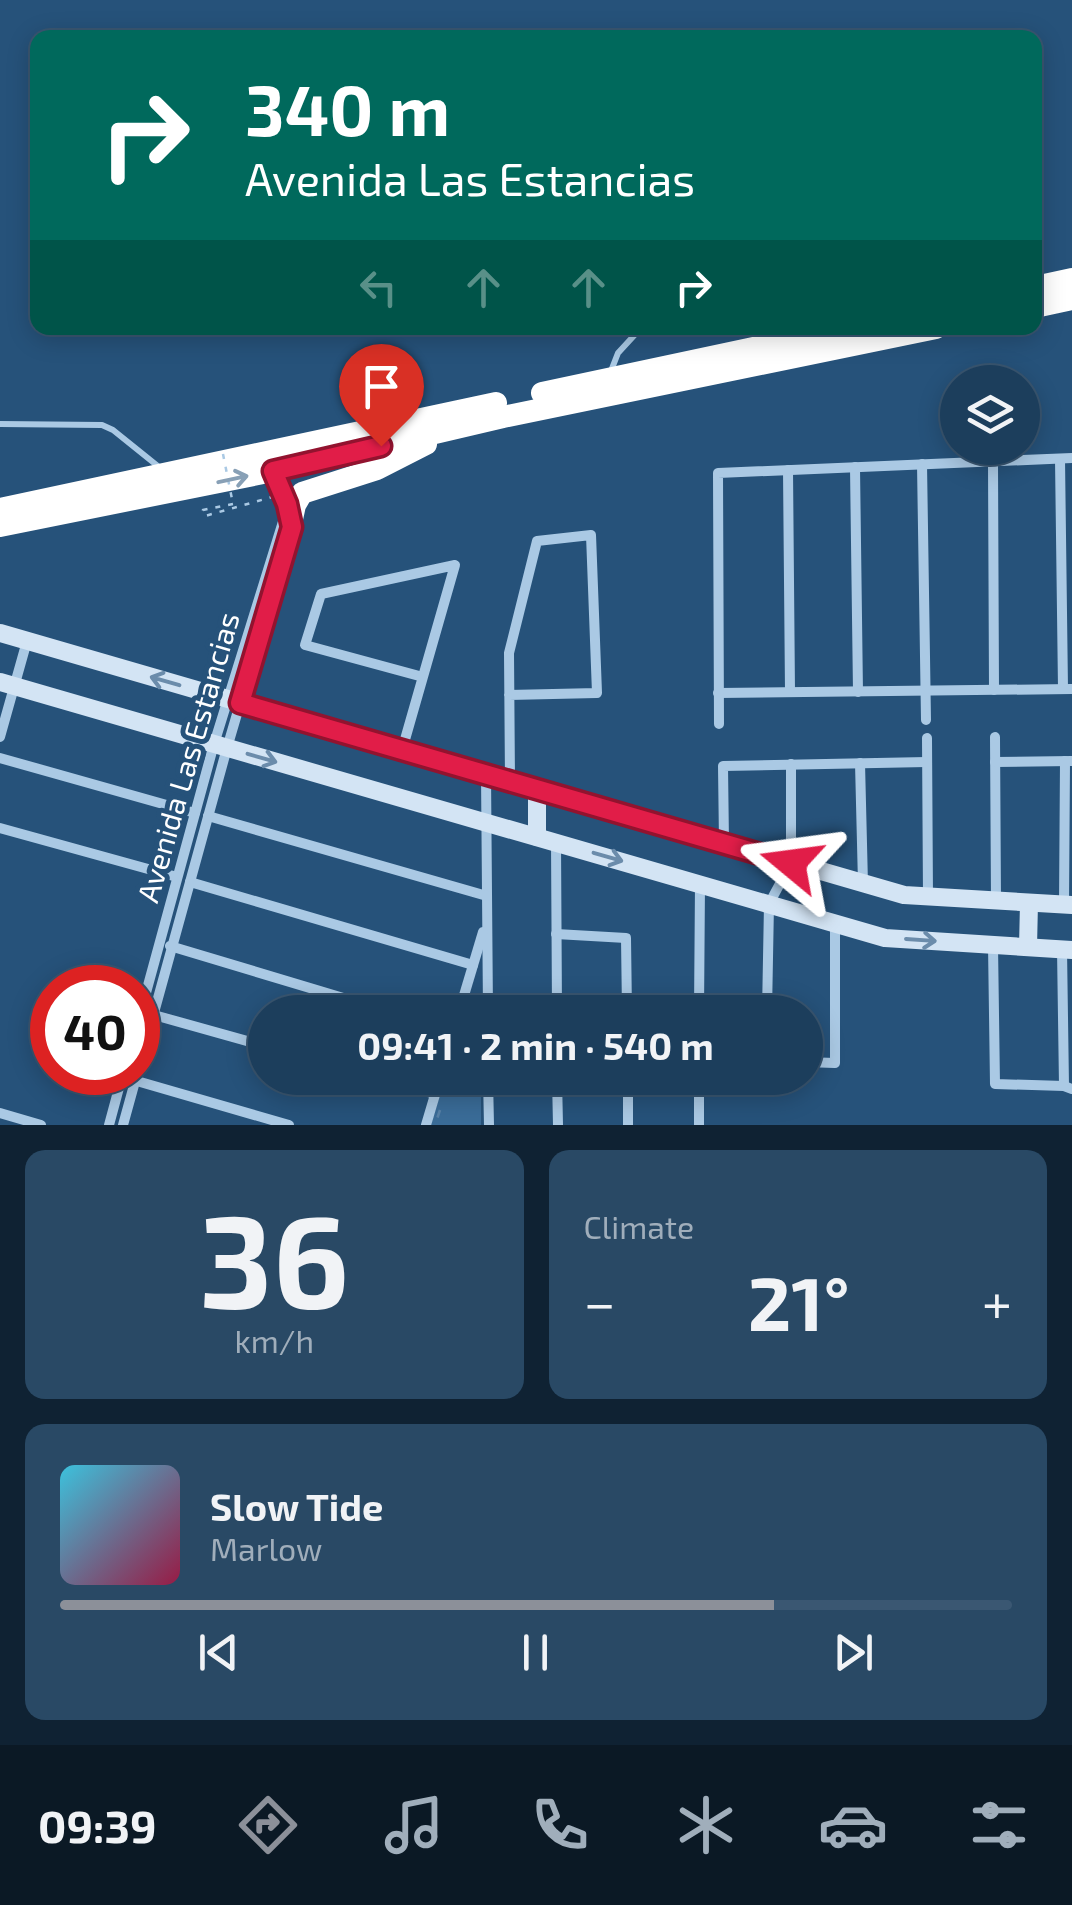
<!DOCTYPE html>
<meta charset="utf-8">
<style>
body{margin:0;font-family:"Exo 2",sans-serif;background:#294965;color:#f1f3f6;height:100vh;display:flex;flex-direction:column;font-size:38px;white-space:nowrap}
*{box-sizing:border-box;margin:0}
p{font-size:32px;color:#a0aebb}
.icon{flex:none;width:55px;height:55px;fill:none;stroke:currentColor;stroke-width:2;stroke-linecap:round;stroke-linejoin:round}
.map{position:relative;height:1125px;overflow:hidden}
.details{display:flex;flex-direction:column;gap:25px;padding:25px;background:#0f2233;flex:1}
.details>*{flex:none}
.top-card{position:absolute;left:30px;top:30px;width:1012px;height:305px;border-radius:20px;box-shadow:0 5px 25px #0003,0 0 0 2px #3a5772;background:#00695c;color:#fff;overflow:hidden}
.buttons{position:absolute;left:940px;top:365px;display:grid;gap:20px}
.buttons a{display:grid;place-items:center;width:100px;height:100px;border-radius:50%;background:#1c3e5c;box-shadow:0 5px 25px #0003,0 0 0 2px #3a5772;font-size:50px}
.speed{position:absolute;left:30px;top:965px;display:flex;gap:20px;font-size:50px;font-weight:700;text-align:center}
.speed>*{display:grid;place-content:center;width:130px;height:130px;border-radius:50%;background:#1c3e5c;box-shadow:0 5px 25px #0003,0 0 0 2px #3a5772;line-height:1}
.speed .limit{border:15px solid #d22;background:#fff;color:#111}
.pin{position:absolute;display:grid;place-items:center;width:85px;height:85px;color:#fff;margin:-102px -42px;border-radius:50% 50% 50% 0;rotate:-45deg;box-shadow:0 0 10px #0007}
.pin .icon{rotate:45deg}
.me{position:absolute;width:110px;margin:-55px;rotate:286deg;stroke-linejoin:round;filter:drop-shadow(0 0 8px #0008)}
.turn{display:flex;align-items:center;gap:35px;height:210px;padding:0 50px;font-size:45px}
.turn .icon{width:130px;height:130px;stroke-width:2.5}
.turn b{display:block;font-size:70px;line-height:85px}
.lanes{display:flex;align-items:center;height:95px;padding:0 50px;background:#0003;justify-content:center;gap:50px;direction:ltr}
.lanes .off{opacity:.35}
.big{font-size:75px;font-weight:700;line-height:1.1}
.details .tile{flex:1;display:flex;flex-direction:column;justify-content:center;gap:15px;min-width:0;padding:0 35px;border-radius:20px;background:#294965}
.details .dial{align-items:center;gap:0}
.dial b{font-size:130px;line-height:1}
.song{display:flex;align-items:center;gap:30px}
.cover{width:120px;height:120px;border-radius:15px;background:linear-gradient(135deg,hsl(190 70% 55%),hsl(340 70% 35%))}
.played{height:10px;border-radius:5px;background:linear-gradient(90deg,#8c9099 75%,#3a5772 75%)}
.keys{display:flex;justify-content:space-around;direction:ltr}
.heat{display:flex;justify-content:space-between;align-items:center;font-size:55px;direction:ltr}
.details .tiles{flex:1;display:grid;gap:25px;grid-template-columns:1fr 1fr}
.tile:last-child{grid-column:span 2}
.trip{position:absolute;left:248px;top:995px;width:575px;height:100px;border-radius:50px;background:#1c3e5c;box-shadow:0 5px 25px #0003,0 0 0 2px #3a5772;font-weight:700;line-height:100px;text-align:center}
.tab-bar{display:flex;height:160px;justify-content:space-around;align-items:center;background:#0b1925;color:#a0aebb}
.tab-bar .icon{width:70px;height:70px}
.tab-bar .current{color:#8c9099}
.tab-bar b{font-size:45px;color:#f1f3f6}
.map>svg:first-child{display:block}
.park{fill:url(#park-tufts)}
.lines{fill:none;stroke-linecap:round;stroke-linejoin:round}
.path{stroke:#aac9e4;stroke-width:2.5;stroke-dasharray:5 8;stroke-linecap:butt}
.lane{stroke:#aac9e4;stroke-width:6}
.street{stroke:#aac9e4;stroke-width:10}
.secondary{stroke:#d3e4f4;stroke-width:18}
.highway{stroke:#fff;stroke-width:22}
.path-bridge{stroke:#aac9e4;stroke-width:2.5;stroke-dasharray:5 8;stroke-linecap:butt}
.oneway{stroke:#88a0b6}
.oneway2{stroke:#6b8cab}
.route-casing{stroke:#92132f;stroke-width:25}
.route{stroke:#e11d48;stroke-width:18}
.labels{text-anchor:middle;dominant-baseline:central;stroke-width:10;stroke-linejoin:round;paint-order:stroke}
.street-label{font-size:30px;fill:#fff;stroke:#26527a}
</style>
<div class="map">
<svg width="1072" height="1125" viewBox="0 0 1072 1125">
<defs>
<pattern id="park-tufts" width="24" height="20" patternUnits="userSpaceOnUse" patternTransform="scale(2.5)"><rect width="24" height="20" fill="#3a6c98"/><path d="M3 7l-1-3M5 7V3M7 7l1-3M15 17l-1-3M17 17v-4M19 17l1-3" fill="none" stroke="#5882a7"/></pattern>
</defs>
<rect width="100%" height="100%" fill="#26527a"/>
<polygon class="park" points="445,1078 481,1078 481,1125 431,1125"/>
<g class="lines">
<polyline class="path" points="233,504 203,510 205,516 272,497"/>
<g class="lane">
<polyline points="611,371 618,353 641,328"/>
<polyline points="0,424 102,425 113,430 159,467"/>
</g>
<g class="street">
<polyline points="1060,459 1063,689"/>
<polyline points="993,462 994,690"/>
<polyline points="922,464 926,720"/>
<polyline points="855,467 858,692"/>
<polyline points="788,470 790,692"/>
<polyline points="718,693 1072,689"/>
<polyline points="509,695 597,693 591,535 537,541 509,653 510,781"/>
<polyline points="719,724 718,473 1072,458"/>
<polyline points="0,737 27,641"/>
<polyline points="995,737 996,901"/>
<polyline points="927,738 928,897"/>
<polyline points="402,750 455,565 321,594 305,645 423,677"/>
<polyline points="0,758 195,813"/>
<polyline points="995,762 1072,761"/>
<polyline points="860,763 863,884"/>
<polyline points="486,774 488,1012"/>
<polyline points="208,816 487,896"/>
<polyline points="0,828 177,877"/>
<polyline points="556,842 557,1012"/>
<polyline points="724,843 723,766 927,762"/>
<polyline points="190,882 473,965"/>
<polyline points="1064,905 1065,761"/>
<polyline points="556,934 626,938 627,1012"/>
<polyline points="993,945 995,1084 1064,1086 1072,1089"/>
<polyline points="170,946 390,1012"/>
<polyline points="1062,949 1064,1086"/>
<polyline points="459,1012 483,932"/>
<polyline points="699,1012 700,884"/>
<polyline points="767,1012 769,904 791,863 791,764"/>
<polyline points="154,1015 265,1046"/>
<polyline points="138,1022 214,744 286,512"/>
<polyline points="805,1062 835,1063 835,923"/>
<polyline points="123,1077 289,1125"/>
<polyline points="376,1078 435,1094"/>
<polyline points="488,1078 489,1125"/>
<polyline points="557,1078 558,1125"/>
<polyline points="628,1078 628,1125"/>
<polyline points="0,1113 41,1125"/>
<polyline points="109,1125 123,1073"/>
<polyline points="123,1125 227,748 292,527 287,503 274,473"/>
<polyline points="426,1125 440,1078"/>
<polyline points="699,1125 699,1078"/>
</g>
<g class="secondary">
<polyline points="0,633 904,895 1072,905"/>
<polyline points="0,682 885,938 1072,950"/>
<polyline points="537,789 537,837"/>
<polyline points="1028,947 1029,903"/>
</g>
<g class="highway">
<polyline points="1035,287 1072,279"/>
<polyline points="1035,307 1072,299"/>
<polyline points="542,393 847,328"/>
<polyline points="0,509 496,403"/>
<polyline points="292,519 295,505 302,493 377,469 426,444"/>
<polyline points="0,526 273,471 503,417 936,328"/>
</g>
<polyline class="path-bridge" points="223,454 233,504"/>
</g>
<defs><path id="oneway-shaft" d="M-6 0H5M1.5-3L5.5 0L1.5 3" fill="none" stroke-width="1.6" stroke-linecap="round" stroke-linejoin="round" transform="scale(2.5)"/></defs>
<use class="oneway" href="#oneway-shaft" transform="translate(233 479) rotate(-12)"/>
<g class="oneway2">
<use href="#oneway-shaft" transform="translate(165 681) rotate(-164)"/>
<use href="#oneway-shaft" transform="translate(262 758) rotate(16)"/>
<use href="#oneway-shaft" transform="translate(608 857) rotate(16)"/>
<use href="#oneway-shaft" transform="translate(921 940) rotate(4)"/>
</g>
<g class="lines">
<defs>
<polyline id="route" points="381,446 273,471 287,504 292,527 240,703 791,863"/>
</defs>
<use href="#route" class="route-casing"/>
<use href="#route" class="route"/>
</g>
<g class="labels">
<g class="street-label">
<text transform="translate(187 757) rotate(-74)">Avenida Las Estancias</text>
</g>
</g>
</svg>
<div class="buttons">
<a><svg class="icon" aria-label="layers" viewBox="0 0 24 24"><path d="M12 4l9 5-9 5-9-5zM3 14l9 5 9-5"/></svg></a>
</div>
<div class="speed"><div class="limit">40</div></div>
<div class="pin" style="left:381px;top:446px;background:#d93025"><svg class="icon" aria-label="arrive" viewBox="0 0 24 24"><path d="M6 21V4h12l-3 4 3 4H6"/></svg></div>
<svg class="me" style="left:791px;top:863px" viewBox="-20 -20 40 40"><path d="M0-17L14 15 0 8-14 15z" fill="#e11d48" stroke="#fff" stroke-width="4"/></svg>
<div class="trip">09:41 · 2 min · 540 m</div>
<div class="top-card">
<div class="turn"><svg class="icon" aria-label="right" viewBox="0 0 24 24"><path d="M7 20v-9h11M14 6l5 5-5 5"/></svg><div><b>340 m</b>Avenida Las Estancias</div></div>
<div class="lanes"><svg class="icon off" aria-label="left" viewBox="0 0 24 24"><path d="M17 20v-9H6M10 6l-5 5 5 5"/></svg><svg class="icon off" aria-label="ahead" viewBox="0 0 24 24"><path d="M12 20V5M6 11l6-6 6 6"/></svg><svg class="icon off" aria-label="ahead" viewBox="0 0 24 24"><path d="M12 20V5M6 11l6-6 6 6"/></svg><svg class="icon" aria-label="right" viewBox="0 0 24 24"><path d="M7 20v-9h11M14 6l5 5-5 5"/></svg></div>
</div>
</div>
<section class="details">
<div class="tiles">
<div class="tile dial"><b>36</b><p>km/h</p></div>
<div class="tile"><p>Climate</p>
<div class="heat"><a>−</a><b class="big">21°</b><a>+</a></div>
</div>
<div class="tile">
<div class="song"><i class="cover"></i><div><b>Slow Tide</b><p>Marlow</p></div></div>
<div class="played"></div>
<div class="keys"><svg class="icon" aria-label="previous" viewBox="0 0 24 24"><path d="M18 5L8 12l10 7zM5 5v14"/></svg><svg class="icon" aria-label="pause" viewBox="0 0 24 24"><path d="M8 5v14M16 5v14"/></svg><svg class="icon" aria-label="next" viewBox="0 0 24 24"><path d="M6 5l10 7-10 7zM19 5v14"/></svg></div>
</div>
</div>
</section>
<nav class="tab-bar">
<b>09:39</b>
<svg class="icon current" aria-label="directions" viewBox="0 0 24 24"><path d="M12 3l9 9-9 9-9-9zM9 14v-3h6M13 9l2 2-2 2"/></svg>
<svg class="icon" aria-label="music" viewBox="0 0 24 24"><path d="M9 18V5l10-2v13"/><circle cx="6" cy="18" r="3"/><circle cx="16" cy="16" r="3"/></svg>
<svg class="icon" aria-label="phone" viewBox="0 0 24 24"><path d="M5 4h4l2 5-3 2q2 4 5 5l2-3 5 2v4C11 20 4 13 5 4z"/></svg>
<svg class="icon" aria-label="climate" viewBox="0 0 24 24"><path d="M12 3v18M4 7l16 10M4 17L20 7"/></svg>
<svg class="icon" aria-label="car" viewBox="0 0 24 24"><path d="M5 17H2v-5l4-1 3-4h7l3 4 3 1v5h-3M9 17h6M6 11h13"/><circle cx="7" cy="17" r="2"/><circle cx="17" cy="17" r="2"/></svg>
<svg class="icon" aria-label="filters" viewBox="0 0 24 24"><path d="M4 7h16M4 17h16"/><circle cx="9" cy="7" r="2"/><circle cx="15" cy="17" r="2"/></svg>
</nav>
